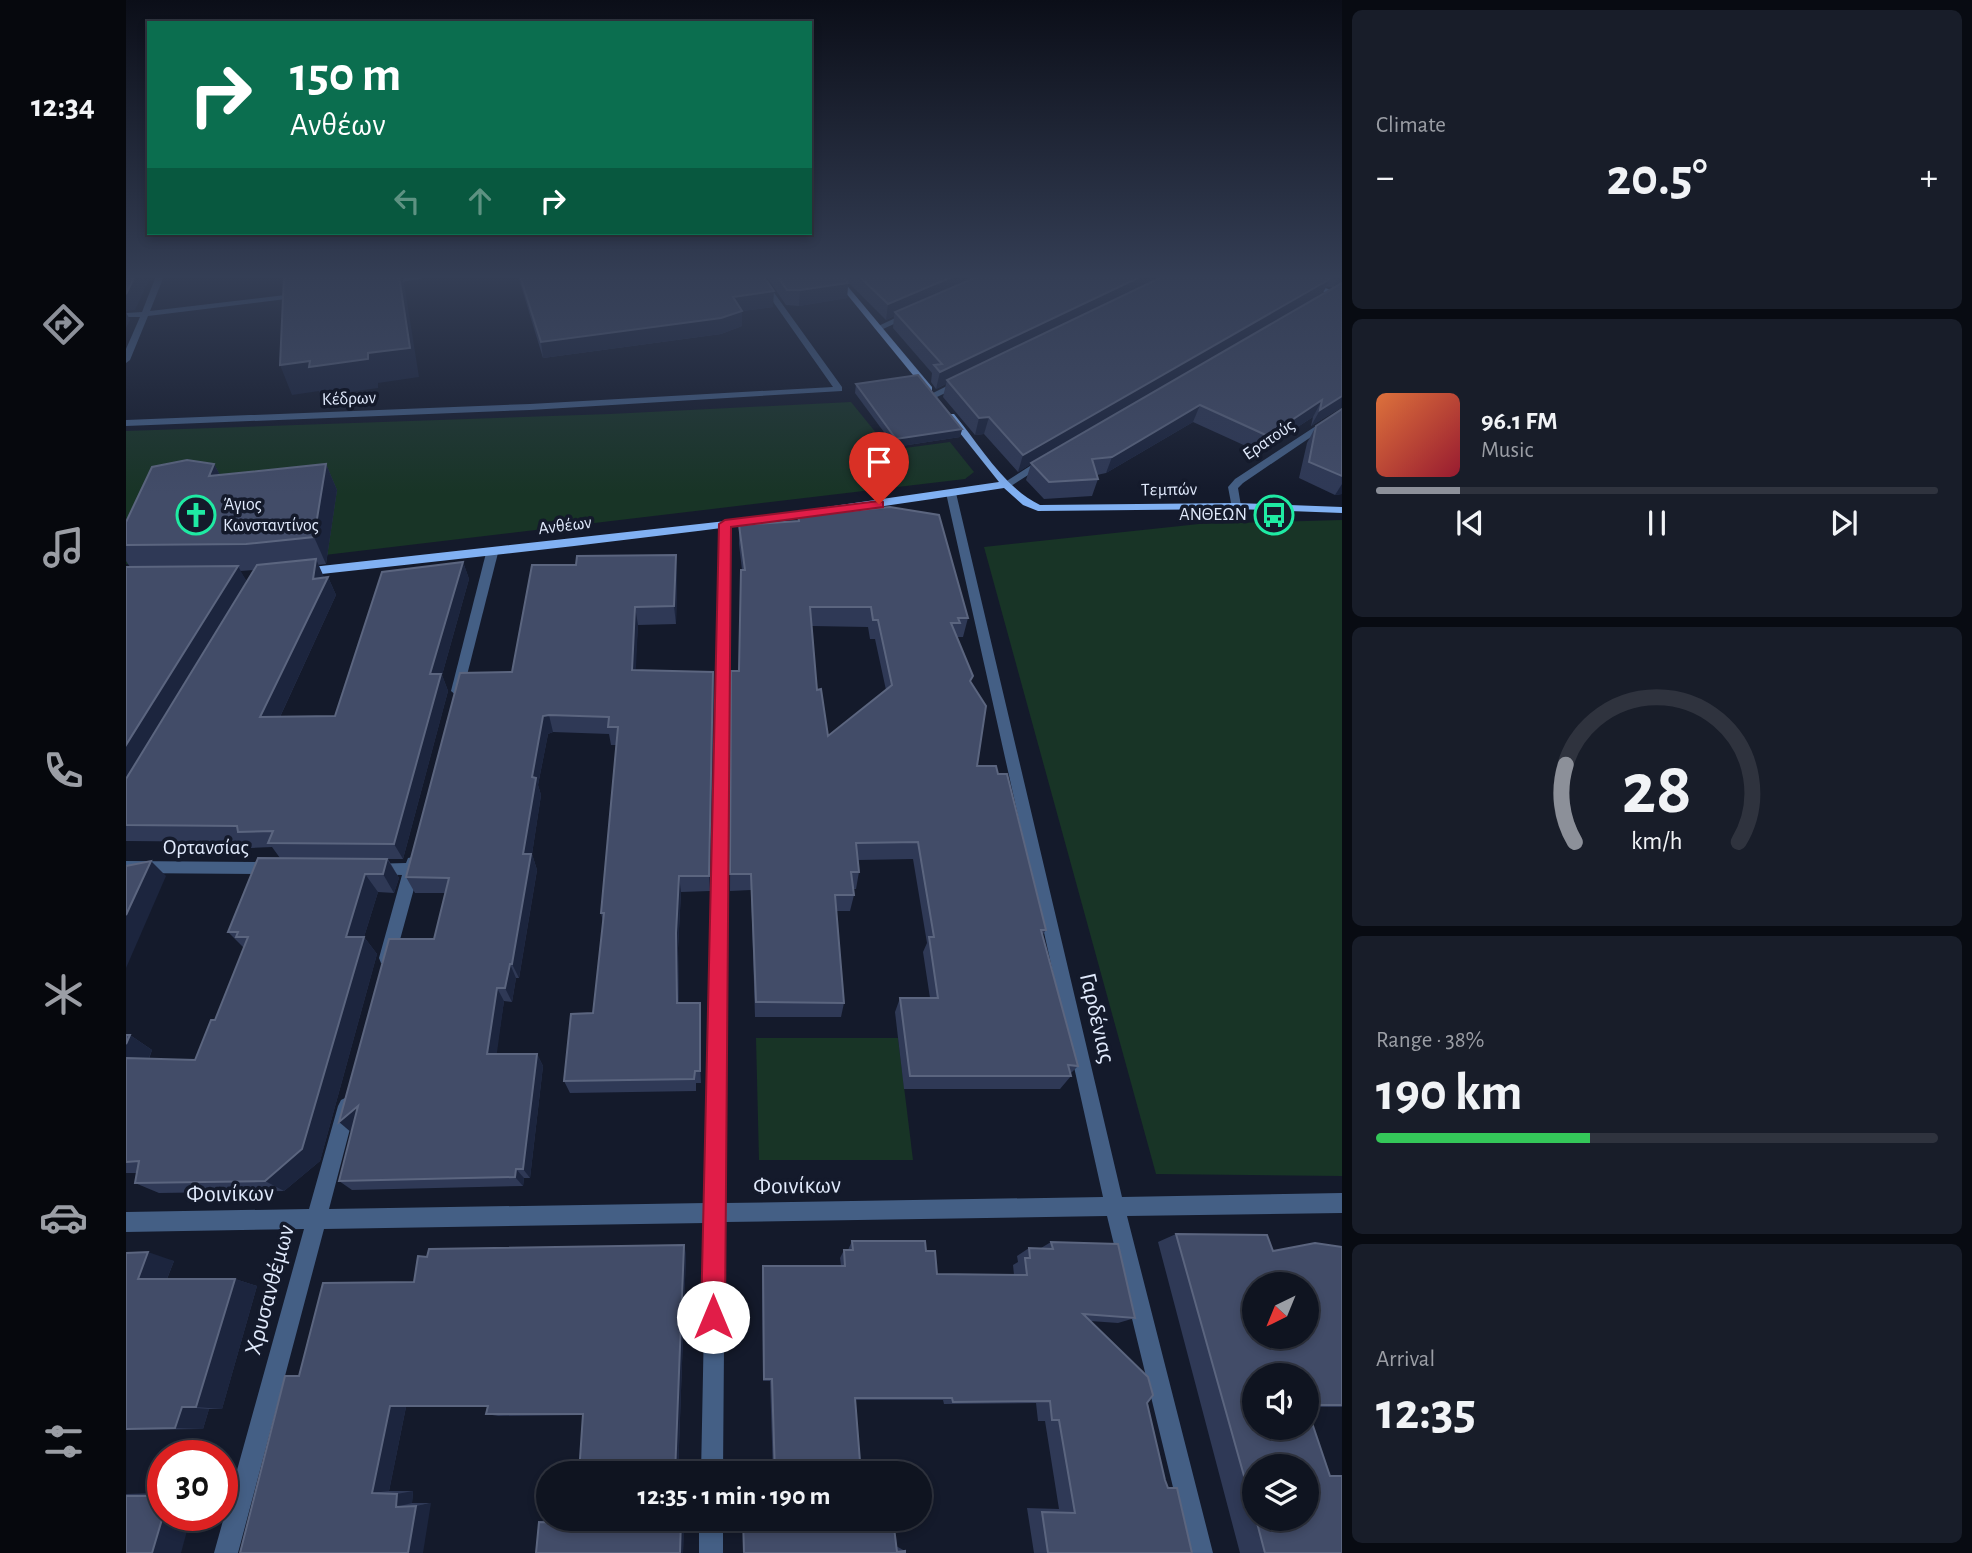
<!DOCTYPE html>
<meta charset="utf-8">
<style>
body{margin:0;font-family:"Alegreya Sans",sans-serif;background:#181d29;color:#f1f3f6;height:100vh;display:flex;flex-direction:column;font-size:26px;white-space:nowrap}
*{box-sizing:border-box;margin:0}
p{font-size:23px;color:#9b9ea5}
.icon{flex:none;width:38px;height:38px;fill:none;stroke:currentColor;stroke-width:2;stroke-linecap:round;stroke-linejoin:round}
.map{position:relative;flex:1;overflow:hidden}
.drawer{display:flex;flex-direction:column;gap:10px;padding:10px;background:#080b12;width:630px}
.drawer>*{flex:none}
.hud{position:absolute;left:21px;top:21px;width:665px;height:214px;border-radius:0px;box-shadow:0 4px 10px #0003,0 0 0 2px #2f333e;background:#0b6e4f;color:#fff;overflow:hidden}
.needle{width:46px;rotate:223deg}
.controls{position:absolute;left:1116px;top:1272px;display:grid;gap:14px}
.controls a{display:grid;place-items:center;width:77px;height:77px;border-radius:50%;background:#0f1420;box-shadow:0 4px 10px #0003,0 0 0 2px #2f333e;font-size:35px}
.speed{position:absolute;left:21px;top:1440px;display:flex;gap:14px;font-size:35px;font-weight:700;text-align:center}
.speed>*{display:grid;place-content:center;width:91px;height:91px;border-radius:50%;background:#0f1420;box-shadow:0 4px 10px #0003,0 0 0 2px #2f333e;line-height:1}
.speed .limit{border:10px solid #d22;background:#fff;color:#111}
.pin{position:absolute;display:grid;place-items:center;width:60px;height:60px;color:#fff;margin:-72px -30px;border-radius:50% 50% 50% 0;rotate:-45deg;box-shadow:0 0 7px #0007}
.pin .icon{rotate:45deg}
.me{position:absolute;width:77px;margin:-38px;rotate:0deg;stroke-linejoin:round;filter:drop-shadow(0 0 5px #0008)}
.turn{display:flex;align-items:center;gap:24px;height:147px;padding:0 28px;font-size:32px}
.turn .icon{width:91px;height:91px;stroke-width:2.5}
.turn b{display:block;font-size:49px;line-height:60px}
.lanes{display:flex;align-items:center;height:66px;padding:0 28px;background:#0003;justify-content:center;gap:35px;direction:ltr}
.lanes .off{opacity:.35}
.big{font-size:52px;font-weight:600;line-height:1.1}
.drawer .card{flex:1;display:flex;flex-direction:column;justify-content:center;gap:10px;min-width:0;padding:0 24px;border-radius:10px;background:#181d29}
.drawer .dial{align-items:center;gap:0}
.dial svg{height:182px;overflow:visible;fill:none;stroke:#2f333e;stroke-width:7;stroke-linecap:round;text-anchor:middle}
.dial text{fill:#f1f3f6;stroke:none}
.song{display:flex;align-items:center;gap:21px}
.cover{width:84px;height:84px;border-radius:10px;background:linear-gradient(135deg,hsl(20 70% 55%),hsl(350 70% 35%))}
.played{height:7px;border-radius:4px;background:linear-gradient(90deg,#8c9099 15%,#2f333e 15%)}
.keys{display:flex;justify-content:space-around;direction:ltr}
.heat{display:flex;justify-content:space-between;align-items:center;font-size:38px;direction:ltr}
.charge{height:10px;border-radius:5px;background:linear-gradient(90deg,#34c759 38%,#2f333e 0)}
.trip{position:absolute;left:410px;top:1461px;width:396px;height:70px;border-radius:35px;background:#0f1420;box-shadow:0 4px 10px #0003,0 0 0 2px #2f333e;font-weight:600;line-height:70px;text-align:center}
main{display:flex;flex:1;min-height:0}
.menu{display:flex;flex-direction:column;width:126px;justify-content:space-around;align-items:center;background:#06080d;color:#9b9ea5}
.menu .icon{width:49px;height:49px}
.menu .on{color:#8c9099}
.menu b{font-size:32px;color:#f1f3f6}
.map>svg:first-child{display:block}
.green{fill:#183426}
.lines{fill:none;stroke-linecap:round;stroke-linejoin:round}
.street{fill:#445f85;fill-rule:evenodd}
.secondary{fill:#81b1f3;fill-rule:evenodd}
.wall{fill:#2f3956;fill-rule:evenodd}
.shaded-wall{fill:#1c253e}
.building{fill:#424c68;stroke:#5b657f;stroke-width:2;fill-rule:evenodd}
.route{fill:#e11d48;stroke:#92132f;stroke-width:2}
.labels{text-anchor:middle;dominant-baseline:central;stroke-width:7;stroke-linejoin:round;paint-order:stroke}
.far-street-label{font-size:18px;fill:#e1eafc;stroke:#141a2b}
.far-poi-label{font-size:18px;fill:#e1eafc;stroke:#141a2b;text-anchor:start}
.street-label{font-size:21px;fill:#e1eafc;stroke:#141a2b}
.near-street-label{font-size:24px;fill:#e1eafc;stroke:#141a2b}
</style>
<main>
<nav class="menu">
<b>12:34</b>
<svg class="icon on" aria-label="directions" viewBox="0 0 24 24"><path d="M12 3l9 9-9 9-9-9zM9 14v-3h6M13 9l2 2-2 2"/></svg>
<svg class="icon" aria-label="music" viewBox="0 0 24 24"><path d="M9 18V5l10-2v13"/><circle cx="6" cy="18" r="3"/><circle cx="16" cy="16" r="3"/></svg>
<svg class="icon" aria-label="phone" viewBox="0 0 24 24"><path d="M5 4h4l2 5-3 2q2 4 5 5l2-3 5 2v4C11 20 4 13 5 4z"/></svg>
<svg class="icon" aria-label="climate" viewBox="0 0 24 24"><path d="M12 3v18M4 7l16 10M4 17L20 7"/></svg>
<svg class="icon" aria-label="car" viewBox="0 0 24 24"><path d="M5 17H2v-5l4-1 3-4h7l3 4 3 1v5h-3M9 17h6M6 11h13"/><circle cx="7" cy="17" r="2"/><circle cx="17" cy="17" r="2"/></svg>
<svg class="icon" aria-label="filters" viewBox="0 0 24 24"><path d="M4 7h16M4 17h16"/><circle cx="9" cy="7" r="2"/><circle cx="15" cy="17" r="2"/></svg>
</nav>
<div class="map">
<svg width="1216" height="1553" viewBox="0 0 1216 1553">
<rect width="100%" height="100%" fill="#141a2b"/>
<g class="green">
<polygon points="725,402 764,450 824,442 848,472 839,479 165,559 0,564 0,431 484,414"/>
<polygon points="1216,520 1216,1176 1030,1174 858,547 1073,524"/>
<polygon points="630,1038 772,1038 787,1160 633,1160"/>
</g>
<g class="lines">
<g class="street">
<polygon points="30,276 38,276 24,311 176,293 180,295 176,297 22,316 4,360 0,363 0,349 14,317 0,317 0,313 16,312"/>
<polygon points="288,276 310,276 258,285 254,283"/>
<polygon points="629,276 636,276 716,387 716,391 404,410 0,426 0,420 404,404 707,387"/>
<polygon points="780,313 787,315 755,330 748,328"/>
<polygon points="835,379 838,380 838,384 811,397 803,395"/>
<polygon points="1216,409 1216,416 1117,483 1112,488 1115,506 1110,509 1106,508 1102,487 1109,479"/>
<polygon points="915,459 924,461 885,486 876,484"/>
<polygon points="825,490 830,493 996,1197 1216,1193 1216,1213 1001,1216 1087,1553 1063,1553 981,1216 599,1222 597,1474 575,1474 580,1223 198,1229 112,1553 88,1553 178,1229 0,1232 0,1212 183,1209 212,1106 215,1100 221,1097 227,1100 230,1106 203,1209 580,1203 595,522 599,521 604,524 599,1203 977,1197 820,493"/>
<polygon points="366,550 372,553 337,691 331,696 325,691 360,553"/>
<polygon points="287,857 292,858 295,863 269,958 267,963 261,966 255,963 253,958 276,875 243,874 240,869 243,864 280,863 282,858"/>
<polygon points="0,861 147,862 152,863 155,868 152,873 147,874 0,873"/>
<rect x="573" y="1519" width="24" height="34"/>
</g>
<g class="secondary">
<polygon points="706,276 713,276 806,387 806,391 800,391"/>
<polygon points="1155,276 1166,276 1216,294 1216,299"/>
<path d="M822,414H828C854,445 877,487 914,505L1110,503L1216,507V513L1110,509L912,511L897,505L878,488C645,525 411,551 177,576L171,572L177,568L618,519L873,482L822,418Z"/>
</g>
</g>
<g class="wall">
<polygon points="392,276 637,276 647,307 616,311 616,326 595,334 417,358"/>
<path d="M640,276H1216V407L1185,426L1187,417L1133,452L1067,422L980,473L971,475L972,479L966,496L918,499L900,480L905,464L892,472L858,434L849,435L817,397L820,384L810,389L805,382L806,373L767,328L768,316L760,320L722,282L721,298L673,306L660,305ZM1201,286L1207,288L1196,294Z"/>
<polygon points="730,384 836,429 834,437 769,447 729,393"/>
<polygon points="1216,409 1216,494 1209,495 1173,478 1181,443 1190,426"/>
<path d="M88,464L94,475L200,464L211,490L200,564L192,565L198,578L202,577L210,595L154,717L209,716L337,562L343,579L316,675L322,691L277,859H262L273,878L268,893L252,892L238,937L251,954L194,1161L158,1191L33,1193L9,1183L11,1173H0V1035H4L26,1050L23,1059L69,1060L89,1020L118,948L102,932L154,858L146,847L125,848L120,842L0,841V567H4L0,561V522ZM128,570L121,582L114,571Z"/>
<path d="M672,516L842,618L837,637H831L845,683L851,766L920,930L916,936L952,1066L945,1073V1076L934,1089H778L769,1012L774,998H804L797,952L801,943L787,859L732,860L733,872L730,889H727L728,895L724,911H710L718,1003L715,1017H629L625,890L604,891L605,671H613L616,570L613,544V525L672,522ZM686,626L742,627L744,639H749L760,690L702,736L691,690Z"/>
<polygon points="551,573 550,624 512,625 509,670 588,690 584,891 555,892 552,948 553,1003 575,1016 575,1083 570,1083 570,1091 444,1093 438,1081 467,1013 477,922 475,913 490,745 485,745 483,734 427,732 422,734 412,785 415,795 406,854 411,870 393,978 390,978 386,1002 378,1001 370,1054 411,1054 417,1066 404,1178 398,1178 397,1186 226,1190 213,1181 308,939 319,893 289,893 280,877 386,672"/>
<path d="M1050,1234L1147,1251L1216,1247V1407H1181V1376H1129L1203,1475H1216V1553H1114L1032,1242ZM1129,1466L1181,1519H1129Z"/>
<polygon points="726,1241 800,1251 811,1274 888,1275 887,1265 892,1262 891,1256 903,1248 915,1248 925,1242 1009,1318 992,1323 964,1321 1021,1403 1039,1480 1042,1488 1051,1488 1066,1553 908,1553 901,1508 933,1509 919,1421 912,1421 910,1403 818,1404 817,1400 729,1400 735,1474 647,1474 644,1381 637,1381 636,1273 637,1266 715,1266 714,1258 718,1250 722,1250"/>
<polygon points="0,1253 48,1261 41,1279 109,1279 131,1286 96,1409 83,1409 77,1429 0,1430"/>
<polygon points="560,1253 552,1474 453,1474 457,1415 372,1416 360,1414 361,1407 280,1407 263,1491 287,1491 286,1503 305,1503 114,1553 173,1376 288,1282 301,1257"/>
<polygon points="37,1493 37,1516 0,1553 0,1494"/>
<polygon points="422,1519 558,1519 557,1553 410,1553 413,1522"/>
<polygon points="617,1519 770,1546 779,1551 779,1553"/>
</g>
<g class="shaded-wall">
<polygon points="9,276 25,276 9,310 0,311 0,294"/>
<polygon points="273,276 276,276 278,283 293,377 252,383 252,388 195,396 193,391 166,395 154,365 242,353"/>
<polygon points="828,276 860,276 769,312 768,316 760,320 762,304"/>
<polygon points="1016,276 1042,276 821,380 820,384 810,389 814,372"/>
<polygon points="1213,276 1216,276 1216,285 1207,288"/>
<polygon points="1204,279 1196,294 892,472 897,455"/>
<polygon points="722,283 721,298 673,306 674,290"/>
<polygon points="648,291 647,307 616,311 616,326 595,334 417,358 415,342 607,297"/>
<polygon points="0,312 4,320 0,328"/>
<polygon points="1216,396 1216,407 1185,426 1194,410"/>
<polygon points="1196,400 1187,417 1133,452 1142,436"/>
<polygon points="1074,405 1067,422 980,473 986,457"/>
<polygon points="863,417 858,434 849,435 853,418"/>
<polygon points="836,429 834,437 769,447 770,439"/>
<polygon points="88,464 102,490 83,476"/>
<polygon points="200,464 211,490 200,564 188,537"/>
<polygon points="1216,484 1216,494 1209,495"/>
<polygon points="550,555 551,573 550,624 548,606"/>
<polygon points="190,559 198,577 197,588 202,577 210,595 146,734 134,717 187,579"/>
<polygon points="337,562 343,579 316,675 322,691 277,859 268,844 304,674"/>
<polygon points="112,566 122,584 0,786 0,745"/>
<polygon points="509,607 512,625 509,688 506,670"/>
<polygon points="587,672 588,690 584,891 583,876"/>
<polygon points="423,715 427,732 422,734 412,785 415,795 406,854 411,870 393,978 386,964 406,777 417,716"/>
<polygon points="261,859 273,878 268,893 257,874"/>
<polygon points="25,861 40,876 0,968 0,915"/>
<polygon points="239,874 252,892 238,937 251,954 194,1161 158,1191 139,1181 220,937"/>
<polygon points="553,876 555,892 552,948 553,1016 551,1003 550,933"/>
<polygon points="384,964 390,978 386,1002 379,988"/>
<polygon points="371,988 378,1001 369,1067 361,1054"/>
<polygon points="574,1003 575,1016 575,1083 574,1071"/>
<polygon points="4,1035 26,1050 17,1073 0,1062 0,1044"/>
<polygon points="411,1054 417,1066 404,1178 397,1169"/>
<polygon points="232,1106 226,1133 213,1122"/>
<polygon points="390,1169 398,1178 397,1186 389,1177"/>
<polygon points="558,1245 560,1253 552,1474 549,1474"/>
<polygon points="22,1252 48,1261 38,1286 12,1279"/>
<polygon points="109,1279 131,1286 96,1409 70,1407"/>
<polygon points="264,1406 280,1407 263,1491 246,1493"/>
<polygon points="56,1407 83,1409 77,1429 49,1428"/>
<polygon points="287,1491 286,1503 270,1507 271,1494"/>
<polygon points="305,1503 297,1553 282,1553 290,1506"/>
<polygon points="37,1516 65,1516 55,1553 26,1553"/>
<polygon points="555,1519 558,1519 557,1553 554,1553"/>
</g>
<g class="building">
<polygon points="0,276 9,276 0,294"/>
<polygon points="158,276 273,276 284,348 242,353 242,359 183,367 184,361 154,365"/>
<polygon points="394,276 637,276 648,291 607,297 616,311 595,318 415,342"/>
<polygon points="651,276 717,276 722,283 674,290 661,290"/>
<polygon points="733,276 828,276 762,304"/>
<polygon points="853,276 1016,276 814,372 808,365 816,364 769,312"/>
<polygon points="1038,276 1197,276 1204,279 897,455 863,417 853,418 821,380"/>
<polygon points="1216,283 1216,396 1194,410 1196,400 1142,436 1074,405 986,457 966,459 972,479 923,482 905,463"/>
<polygon points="792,375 836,429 770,439 730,384"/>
<polygon points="1216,409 1216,476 1183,462 1190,426"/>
<polygon points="61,460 88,464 83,476 200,464 188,537 120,544 0,545 0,522 26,467"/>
<path d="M764,507L813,515L842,618H832L834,623H825L847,676L844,681L860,706L851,766H870L872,774H881L920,930H915L952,1066L942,1065L945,1076H784L774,998H812L803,937H808L792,842L730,843L733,872H725L728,895H709L718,1003L630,1002L625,874H604L605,671H613L615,570H619L613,525L673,521L672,516ZM684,607H745L747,620H752L766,685L702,736L695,689L691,690Z"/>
<polygon points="550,555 548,606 509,607 506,670 587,672 583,876 553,876 550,933 551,1003 574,1003 574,1071 569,1071 568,1079 438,1081 445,1014 467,1013 478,913 475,913 492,727 482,727 483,717 423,715 417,716 406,777 410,778 397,854 405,854 386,964 384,964 379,988 371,988 361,1054 411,1054 397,1169 390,1169 389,1177 213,1181 232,1106 213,1122 263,939 308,939 323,878 280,877 334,673 386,672 406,565 450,565 451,556"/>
<polygon points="190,559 187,579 202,577 134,717 209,716 256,572 337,562 304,674 315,674 268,844 142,843 147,831 112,832 111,826 0,825 0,779 131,565"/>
<polygon points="112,566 0,745 0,567"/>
<polygon points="132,858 261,859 257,874 239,874 220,937 238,937 176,1149 139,1181 9,1183 13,1161 0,1162 0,1058 69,1060 85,1020 89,1020 122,937 110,937 112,932 102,932"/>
<polygon points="25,861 0,915 0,866"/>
<polygon points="0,1035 4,1035 0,1044"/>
<path d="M1050,1234L1141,1235L1147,1251L1189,1243L1216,1247V1405H1181V1376H1129V1428H1181V1408L1204,1476H1216V1553H1139L1130,1519H1181V1466H1129V1515ZM1129,1284H1181V1337H1129Z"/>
<polygon points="726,1241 799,1241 800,1251 809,1251 811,1274 901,1275 899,1258 904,1258 903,1248 927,1249 925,1242 992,1244 1009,1318 957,1314 1022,1377 1027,1395 1021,1403 1039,1480 1042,1488 1051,1488 1066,1553 922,1553 916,1512 949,1513 933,1420 926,1420 924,1401 827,1402 826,1398 729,1398 735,1474 649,1474 646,1379 638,1379 637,1266 719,1266 718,1250 727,1250"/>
<polygon points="558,1245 549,1474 453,1474 457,1414 360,1414 362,1406 264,1406 246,1493 271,1494 270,1507 290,1506 282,1553 114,1553 159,1376 173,1376 197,1283 288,1282 292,1256 301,1257 303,1249"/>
<polygon points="22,1252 12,1279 109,1279 70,1407 56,1407 49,1428 0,1429 0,1253"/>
<polygon points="0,1496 37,1496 37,1516 26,1553 0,1553"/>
<polygon points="435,1519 555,1519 554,1553 410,1553 413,1522 434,1523"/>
<polygon points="617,1519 767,1519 771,1552 779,1551 779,1553 618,1553"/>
</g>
<linearGradient id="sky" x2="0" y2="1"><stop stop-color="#0b0e18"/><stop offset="0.56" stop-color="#343e55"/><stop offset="1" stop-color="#343e55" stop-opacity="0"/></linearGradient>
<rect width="1216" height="494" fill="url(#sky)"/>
<polygon class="route" points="753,501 757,502 757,507 605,527 599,1317 595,1326 587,1329 579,1326 575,1317 593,524 599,520"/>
<defs>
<symbol id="church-ring" viewBox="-11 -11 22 22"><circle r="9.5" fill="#141a2b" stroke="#1feaa3" stroke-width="1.5"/><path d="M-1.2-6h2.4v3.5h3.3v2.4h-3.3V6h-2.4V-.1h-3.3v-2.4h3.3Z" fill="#1feaa3"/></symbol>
<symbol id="bus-ring" viewBox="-11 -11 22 22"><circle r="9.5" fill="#141a2b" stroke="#1feaa3" stroke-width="1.5"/><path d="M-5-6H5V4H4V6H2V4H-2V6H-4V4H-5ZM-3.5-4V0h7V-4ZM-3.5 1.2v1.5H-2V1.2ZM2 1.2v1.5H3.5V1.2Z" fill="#1feaa3"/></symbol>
</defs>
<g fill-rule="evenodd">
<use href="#church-ring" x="48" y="493" width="44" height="44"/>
<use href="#bus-ring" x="1126" y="493" width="44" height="44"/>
</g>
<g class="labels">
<g class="far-street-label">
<text transform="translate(223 399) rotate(-2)">Κέδρων</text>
<text transform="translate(1143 440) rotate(-34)">Ερατούς</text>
<text transform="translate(1043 490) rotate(-1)">Τεμπών</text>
<text transform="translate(439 526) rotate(-7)">Ανθέων</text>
</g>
<g class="far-poi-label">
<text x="97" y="505">Άγιος<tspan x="97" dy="21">Κωνσταντίνος</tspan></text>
<text x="1121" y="515" text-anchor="end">ΑΝΘΕΩΝ</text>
</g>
<g class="street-label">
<text x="80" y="847">Ορτανσίας</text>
</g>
<g class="near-street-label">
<text transform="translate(971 1018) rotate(77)">Γαρδένιας</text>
<text transform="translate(671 1186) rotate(-1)">Φοινίκων</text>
<text transform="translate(104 1194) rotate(-1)">Φοινίκων</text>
<text transform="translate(144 1290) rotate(-75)">Χρυσανθέμων</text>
</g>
</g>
</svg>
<div class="controls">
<a><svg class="needle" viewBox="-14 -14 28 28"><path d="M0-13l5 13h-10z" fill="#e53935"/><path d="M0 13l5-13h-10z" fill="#9b9ea5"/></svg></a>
<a><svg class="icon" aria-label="sound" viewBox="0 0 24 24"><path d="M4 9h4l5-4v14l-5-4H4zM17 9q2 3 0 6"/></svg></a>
<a><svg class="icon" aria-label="layers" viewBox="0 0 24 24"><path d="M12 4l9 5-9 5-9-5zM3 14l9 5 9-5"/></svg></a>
</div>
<div class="speed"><div class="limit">30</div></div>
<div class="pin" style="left:753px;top:504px;background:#d93025"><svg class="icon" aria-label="arrive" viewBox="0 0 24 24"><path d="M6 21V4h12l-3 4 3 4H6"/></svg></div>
<svg class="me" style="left:587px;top:1317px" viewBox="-20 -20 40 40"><circle r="19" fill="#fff"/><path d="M0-13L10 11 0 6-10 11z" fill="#e11d48"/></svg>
<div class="trip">12:35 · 1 min · 190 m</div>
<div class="hud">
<div class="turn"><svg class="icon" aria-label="right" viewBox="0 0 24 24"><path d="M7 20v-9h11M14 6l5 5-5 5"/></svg><div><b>150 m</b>Ανθέων</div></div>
<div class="lanes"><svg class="icon off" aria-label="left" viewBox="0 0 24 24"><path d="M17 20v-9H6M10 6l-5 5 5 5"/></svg><svg class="icon off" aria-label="ahead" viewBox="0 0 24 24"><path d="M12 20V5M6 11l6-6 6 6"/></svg><svg class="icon" aria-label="right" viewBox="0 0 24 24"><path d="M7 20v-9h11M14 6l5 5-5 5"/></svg></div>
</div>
</div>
<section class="drawer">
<div class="card"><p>Climate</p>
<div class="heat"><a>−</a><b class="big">20.5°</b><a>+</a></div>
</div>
<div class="card">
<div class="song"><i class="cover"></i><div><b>96.1 FM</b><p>Music</p></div></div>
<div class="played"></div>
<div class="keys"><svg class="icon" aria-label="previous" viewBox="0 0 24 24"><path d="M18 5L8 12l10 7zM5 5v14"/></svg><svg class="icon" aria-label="pause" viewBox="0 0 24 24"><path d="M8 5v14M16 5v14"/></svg><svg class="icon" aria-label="next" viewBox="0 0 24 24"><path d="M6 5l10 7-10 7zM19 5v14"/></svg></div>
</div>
<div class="card dial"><svg viewBox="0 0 100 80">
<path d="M14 69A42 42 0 1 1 86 69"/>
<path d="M14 69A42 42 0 0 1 10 35" stroke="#8c9099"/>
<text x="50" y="56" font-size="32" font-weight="700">28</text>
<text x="50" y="72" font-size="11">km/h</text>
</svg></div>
<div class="card"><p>Range · 38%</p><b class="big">190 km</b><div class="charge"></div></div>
<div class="card"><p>Arrival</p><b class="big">12:35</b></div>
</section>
</main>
